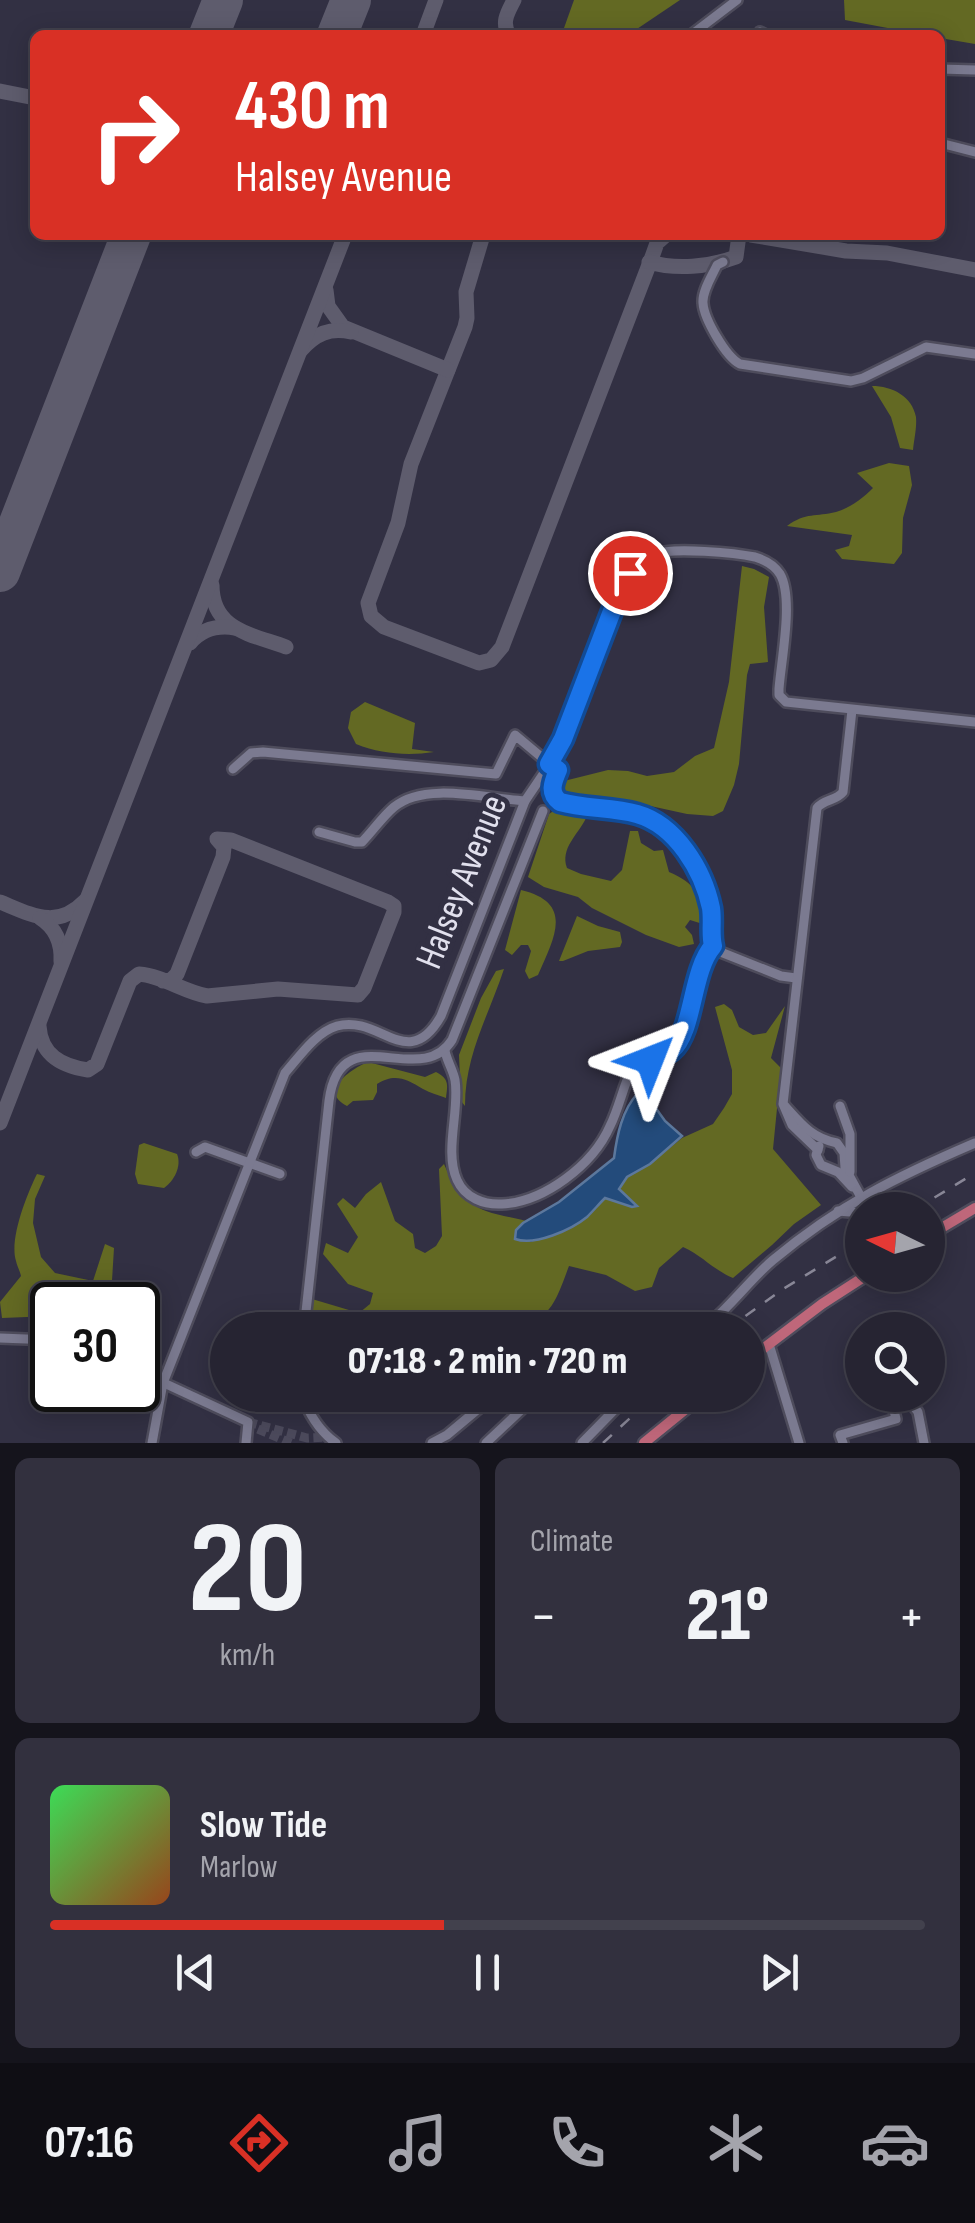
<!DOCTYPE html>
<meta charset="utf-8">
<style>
body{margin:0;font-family:"Sofia Sans Condensed",sans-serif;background:#32303e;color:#f1f3f6;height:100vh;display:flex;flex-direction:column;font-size:38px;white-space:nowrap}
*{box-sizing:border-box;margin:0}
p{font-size:32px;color:#a4a4ac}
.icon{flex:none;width:55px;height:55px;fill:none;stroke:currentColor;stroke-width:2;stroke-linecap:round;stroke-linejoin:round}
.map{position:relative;height:1443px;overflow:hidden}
.side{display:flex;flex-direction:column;gap:15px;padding:15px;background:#15141c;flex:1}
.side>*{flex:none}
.top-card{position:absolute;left:30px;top:30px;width:915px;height:210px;border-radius:15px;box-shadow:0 5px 25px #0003,0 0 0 2px #42414d;background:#d93025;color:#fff;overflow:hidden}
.needle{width:65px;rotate:275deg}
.controls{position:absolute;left:845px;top:1192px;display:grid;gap:20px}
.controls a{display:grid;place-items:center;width:100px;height:100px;border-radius:50%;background:#262432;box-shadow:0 5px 25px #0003,0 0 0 2px #42414d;font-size:50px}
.speed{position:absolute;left:30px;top:1282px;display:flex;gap:20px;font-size:50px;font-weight:700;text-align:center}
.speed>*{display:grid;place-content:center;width:130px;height:130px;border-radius:50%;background:#262432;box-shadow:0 5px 25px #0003,0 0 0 2px #42414d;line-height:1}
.speed .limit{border:5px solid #111;border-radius:15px;background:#fff;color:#111}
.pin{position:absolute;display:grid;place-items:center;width:85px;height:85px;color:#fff;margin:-42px;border:5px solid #fff;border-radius:50%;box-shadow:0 2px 10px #0007}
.me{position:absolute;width:110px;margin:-55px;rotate:45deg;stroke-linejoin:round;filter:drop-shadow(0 0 8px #0008)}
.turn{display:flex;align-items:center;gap:35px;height:210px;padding:0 40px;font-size:45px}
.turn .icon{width:130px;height:130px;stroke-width:2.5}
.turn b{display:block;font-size:70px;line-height:85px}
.big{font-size:75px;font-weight:800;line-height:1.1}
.side .tile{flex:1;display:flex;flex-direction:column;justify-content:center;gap:15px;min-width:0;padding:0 35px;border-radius:15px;background:#32303e}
.side .dial{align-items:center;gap:0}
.dial b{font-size:130px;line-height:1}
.song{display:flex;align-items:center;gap:30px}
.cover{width:120px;height:120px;border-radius:15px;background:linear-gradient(135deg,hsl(130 70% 55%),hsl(20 70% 35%))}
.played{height:10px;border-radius:5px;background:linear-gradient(90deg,#d93025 45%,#42414d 45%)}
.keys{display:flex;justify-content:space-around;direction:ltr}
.heat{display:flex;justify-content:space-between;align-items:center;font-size:55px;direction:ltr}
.side .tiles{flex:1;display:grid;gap:15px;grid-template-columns:1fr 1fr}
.tile:last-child{grid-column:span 2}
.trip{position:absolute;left:210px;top:1312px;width:555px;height:100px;border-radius:50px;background:#262432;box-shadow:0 5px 25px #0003,0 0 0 2px #42414d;font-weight:800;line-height:100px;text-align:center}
.menu{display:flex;height:160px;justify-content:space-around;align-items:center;background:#0f0e14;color:#a4a4ac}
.menu .icon{width:70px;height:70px}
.menu .selected{color:#d93025}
.menu b{font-size:45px;color:#f1f3f6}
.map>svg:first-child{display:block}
.forest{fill:#636923}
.water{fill:#234b7b;stroke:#5c789d;stroke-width:2.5}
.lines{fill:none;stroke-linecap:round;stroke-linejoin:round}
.taxiway{stroke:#5e5c6d;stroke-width:15}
.runway{stroke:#5e5c6d;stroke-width:40}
.minor-tunnel{stroke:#4c4a5c;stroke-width:9;stroke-dasharray:9 4.5;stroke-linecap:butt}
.minor-casing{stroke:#4e4c5c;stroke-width:14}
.major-casing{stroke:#4e4c5c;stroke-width:15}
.minor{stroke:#7b7a90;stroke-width:9}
.major{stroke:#bf677a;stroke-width:10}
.rail{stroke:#898797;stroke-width:2.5;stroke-dasharray:12 12;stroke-linecap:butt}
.route-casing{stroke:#114b97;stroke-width:25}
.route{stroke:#1a73e8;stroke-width:18}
.labels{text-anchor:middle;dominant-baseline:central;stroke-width:10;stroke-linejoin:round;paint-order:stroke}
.street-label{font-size:38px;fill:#e1e0ed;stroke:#323043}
</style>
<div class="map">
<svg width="975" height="1443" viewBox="0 0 975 1443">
<rect width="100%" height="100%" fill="#323043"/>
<g class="forest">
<polygon points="574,0 680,0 628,35 564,28"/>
<polygon points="844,0 975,0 975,44 940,38 940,35 925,35 845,20"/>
<path d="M872,386C892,386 912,396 916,417C917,427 914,440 913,450L900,448L891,417Z"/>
<path d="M889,463L909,466L912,485L903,518L902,553L894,564L842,559L835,550L849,546L852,535L787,526C806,512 816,517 836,512C850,508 863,498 873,488L857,473Z"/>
<polygon points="742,566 754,569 769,577 764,607 768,662 750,664 747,675 739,764 734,785 723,811 713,816 687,814 614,798 564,796 559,789 560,782 608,770 628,771 647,776 674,772 695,756 714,748 729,682"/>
<path d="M365,702L415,723L412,749L434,752C408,756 381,754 356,744L348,728L351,712Z"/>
<path d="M555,810L581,813L586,818C578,835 560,848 567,868L581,874L611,881L622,870L630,831H638L641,843L654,851L663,850L669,872C695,883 703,896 706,925L690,920L685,927L692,935L694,944L679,947L646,935L592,908L578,897L544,887L528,877L549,814Z"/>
<path d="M521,890C575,903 554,938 538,975L529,979L525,971L531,951L528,945H521L512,955L505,950Z"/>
<polygon points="577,916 598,926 620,932 622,942 620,947 588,951 563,961 559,961"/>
<path d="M504,969C488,1017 465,1055 465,1106L461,1101L459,1055L481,998L496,971Z"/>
<path d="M724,1004L732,1010L739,1027L753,1035L766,1033L785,1006L771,1058L781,1068L773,1149L821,1205L794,1224L772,1245L733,1278C712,1269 703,1256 683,1247L659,1268L652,1287L635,1291L606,1275L569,1266C556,1300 554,1314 519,1330H308L312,1299L359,1313L370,1304L373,1293L348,1284L323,1254L326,1243L348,1253L358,1237L337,1204L343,1198L355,1208L366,1194L381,1182L395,1221L413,1234L415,1248L425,1253L436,1246L442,1236L439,1169L444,1164C452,1183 466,1204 486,1211C499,1216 513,1217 526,1221L516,1230L531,1242L598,1205L605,1198L632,1207L634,1202L619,1189L627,1177L650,1164L682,1138L713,1124L724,1108L732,1094V1070L715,1007Z"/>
<path d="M368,1062L425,1077L436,1072C449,1079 448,1084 446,1098C439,1095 430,1093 423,1089C406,1079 395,1073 377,1084V1092L373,1100L353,1101L347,1106C318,1091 351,1069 368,1062Z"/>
<path d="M144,1143L177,1154C182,1166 174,1181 164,1188L138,1184L135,1174L139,1145Z"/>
<path d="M37,1174L45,1176L35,1199L33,1223L41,1257L55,1273L93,1281L105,1244L114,1248L111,1297L108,1305H52V1316L2,1318L0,1302L21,1276C20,1271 17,1266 16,1261C9,1239 27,1194 37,1174Z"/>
</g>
<path class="water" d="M638,1093L650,1100L665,1121L682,1136L650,1164L627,1177L619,1189L637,1206L632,1207L605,1198C599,1204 593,1211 587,1217C571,1230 535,1246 515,1239L516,1230L523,1223L559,1202L614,1158C617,1135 622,1110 638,1093Z"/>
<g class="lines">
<g class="taxiway">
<polyline points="423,35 436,0"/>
<path d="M509,35C501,22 508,12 514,0"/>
<polyline points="0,91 35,98"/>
<polyline points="483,235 466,292 467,318 465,327 411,464 398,523 368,603 371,616 384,627 479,663 491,660 502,647 652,257 657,243 666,235"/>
<polyline points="751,235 846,251 887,253 975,270"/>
<path d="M649,262C676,270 709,267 736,257L739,235"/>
<polyline points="326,290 328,306 343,327 448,370"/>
<path d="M301,350C315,334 330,327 351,332"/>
<path d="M212,585C212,630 251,634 286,647"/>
<path d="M190,643C202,629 217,625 235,628"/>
<path d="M0,902C32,915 57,930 85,901"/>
<path d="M40,918C56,928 62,944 61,962"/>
<path d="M39,1026C41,1055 61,1066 88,1070L97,1064L130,981L139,974C163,976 184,992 207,996L278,989L358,995L364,988L394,912V906L388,902L231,840L217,839L224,847L223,857L177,974L171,980L163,981"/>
<polyline points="0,1123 345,235"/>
</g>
<g class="runway">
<polyline points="209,35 223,0"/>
<polyline points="337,35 351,0"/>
<polyline points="0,572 131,235"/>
</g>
<g class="minor-tunnel">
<polyline points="248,1422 307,1438 327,1437"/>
<polyline points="258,1429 291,1443"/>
</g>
<defs>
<g id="minor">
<polyline points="760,32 766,35"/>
<polyline points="691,35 737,0"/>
<polyline points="940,69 975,70"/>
<polyline points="940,143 975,152"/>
<path d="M723,262L717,265C712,276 702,291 703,303C704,319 726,357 740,364L851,381L863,378L926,347L975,354"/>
<path d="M233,769L251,753L263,752L496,774L515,735L558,771C553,782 548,793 560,802C585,809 612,807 637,814C675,824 704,870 711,908C713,920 711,934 713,946L702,960L694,995L676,1045L669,1053L632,1068C623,1087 619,1108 610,1126C593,1165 544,1202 502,1204C484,1205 465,1198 457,1180C444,1151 460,1110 455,1080C453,1070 447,1061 445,1051"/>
<path d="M319,832L355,842H362C373,831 382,817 394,807C425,781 488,799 525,801"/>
<polyline points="713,946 718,951 781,976 796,978"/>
<path d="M785,1106C802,1125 812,1138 837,1143L844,1153L845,1168L868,1210"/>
<polyline points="840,1106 850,1134 850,1172"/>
<polyline points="819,1146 816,1155 821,1165 838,1172 852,1187"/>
<path d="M818,1150L792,1125L783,1104L817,808C824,799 836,801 843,792L852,710"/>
<polyline points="196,1152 205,1147 280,1174"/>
<polyline points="838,1211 862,1213"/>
<polyline points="116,1305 117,1298"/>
<path d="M304,1330L329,1101C340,1014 420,1091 452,1040L543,811"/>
<path d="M700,1330C726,1313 749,1280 773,1260C839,1205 898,1176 975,1143"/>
<polyline points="0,1338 52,1340"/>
<polyline points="769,1344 799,1443"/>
<polyline points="138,1371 248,1422 246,1443"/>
<path d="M302,1395C309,1414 319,1431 336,1443"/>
<path d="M152,1443L163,1383L285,1073C299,1057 316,1032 337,1026C380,1014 408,1074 441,1016L525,801L554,758L563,739L622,585C630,572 641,560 655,554C673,547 736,553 755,557C765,560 775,566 780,574C794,598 781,661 779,689V695L786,702L975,722"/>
<polyline points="432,1443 447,1435 495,1395"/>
<polyline points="486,1443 537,1395"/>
<polyline points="582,1443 629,1395"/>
<polyline points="843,1443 840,1435 896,1419 892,1402 907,1398 918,1412 924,1443"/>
</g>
<g id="major">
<polyline points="928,1236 975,1208"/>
<polyline points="748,1360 822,1304 867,1275"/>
<polyline points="644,1443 703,1395"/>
</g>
</defs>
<use href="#minor" class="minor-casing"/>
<use href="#major" class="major-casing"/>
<use href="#minor" class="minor"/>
<use href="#major" class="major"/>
<g class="rail">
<polyline points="914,1210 975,1173"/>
<polyline points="726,1330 783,1289 862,1241"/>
<polyline points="603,1443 655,1395"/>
</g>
</g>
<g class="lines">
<defs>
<path id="route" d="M630,573L622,585L563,739L549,764L558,770C553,782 548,793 560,802C585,809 612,807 637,814C676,825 703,870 711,908C713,921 710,934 713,946C691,971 694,1031 672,1050C666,1055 657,1057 650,1060"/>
</defs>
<use href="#route" class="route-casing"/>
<use href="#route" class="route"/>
</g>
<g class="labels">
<g class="street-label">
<text transform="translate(462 882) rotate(-68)">Halsey Avenue</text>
</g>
</g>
</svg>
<div class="controls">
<a><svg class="needle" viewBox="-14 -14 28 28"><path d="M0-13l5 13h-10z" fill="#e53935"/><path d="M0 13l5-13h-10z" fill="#a4a4ac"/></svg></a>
<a><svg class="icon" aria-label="search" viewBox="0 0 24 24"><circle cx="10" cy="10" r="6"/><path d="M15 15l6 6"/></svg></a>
</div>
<div class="speed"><div class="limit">30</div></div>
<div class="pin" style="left:630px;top:573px;background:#d93025"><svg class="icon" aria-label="arrive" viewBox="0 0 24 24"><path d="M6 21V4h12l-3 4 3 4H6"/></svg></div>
<svg class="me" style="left:650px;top:1060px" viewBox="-20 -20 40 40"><path d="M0-17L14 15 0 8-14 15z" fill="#1a73e8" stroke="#fff" stroke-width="4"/></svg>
<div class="trip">07:18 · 2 min · 720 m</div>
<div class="top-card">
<div class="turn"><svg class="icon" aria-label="right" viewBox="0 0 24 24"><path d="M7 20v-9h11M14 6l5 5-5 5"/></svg><div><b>430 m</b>Halsey Avenue</div></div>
</div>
</div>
<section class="side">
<div class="tiles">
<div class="tile dial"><b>20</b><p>km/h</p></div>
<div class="tile"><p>Climate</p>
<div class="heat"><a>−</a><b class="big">21°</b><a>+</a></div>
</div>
<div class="tile">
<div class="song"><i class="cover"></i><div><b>Slow Tide</b><p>Marlow</p></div></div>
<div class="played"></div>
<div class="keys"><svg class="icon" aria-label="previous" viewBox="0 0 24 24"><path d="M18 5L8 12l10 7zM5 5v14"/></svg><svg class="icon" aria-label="pause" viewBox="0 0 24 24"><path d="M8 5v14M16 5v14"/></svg><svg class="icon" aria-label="next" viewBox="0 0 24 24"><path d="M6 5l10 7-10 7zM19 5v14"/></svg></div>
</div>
</div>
</section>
<nav class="menu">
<b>07:16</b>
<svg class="icon selected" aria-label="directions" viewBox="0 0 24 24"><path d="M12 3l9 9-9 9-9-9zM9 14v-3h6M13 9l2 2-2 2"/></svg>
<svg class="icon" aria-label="music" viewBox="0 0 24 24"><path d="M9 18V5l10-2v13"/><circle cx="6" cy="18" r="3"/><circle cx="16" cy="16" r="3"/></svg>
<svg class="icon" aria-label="phone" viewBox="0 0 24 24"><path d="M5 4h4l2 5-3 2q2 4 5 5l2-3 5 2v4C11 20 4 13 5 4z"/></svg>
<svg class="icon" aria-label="climate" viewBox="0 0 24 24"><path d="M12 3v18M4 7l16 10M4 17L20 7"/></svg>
<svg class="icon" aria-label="car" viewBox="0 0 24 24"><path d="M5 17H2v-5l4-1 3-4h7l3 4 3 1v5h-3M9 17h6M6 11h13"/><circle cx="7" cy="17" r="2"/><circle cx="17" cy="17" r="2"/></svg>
</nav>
